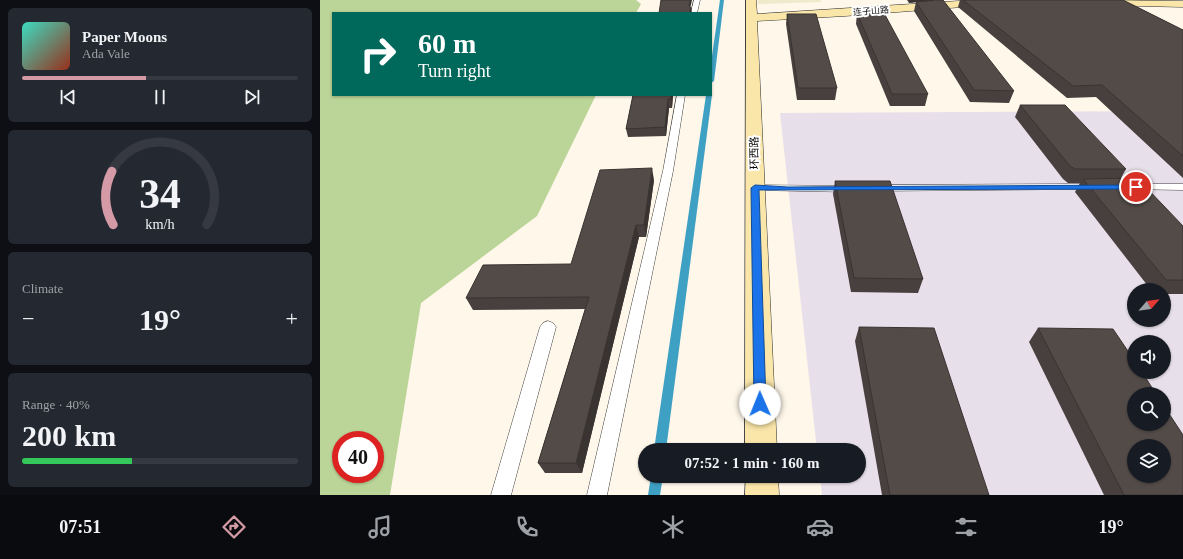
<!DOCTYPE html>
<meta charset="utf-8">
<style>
body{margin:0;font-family:"Times New Roman","Noto Sans SC",serif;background:#242831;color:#f1f3f6;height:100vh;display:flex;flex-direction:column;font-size:15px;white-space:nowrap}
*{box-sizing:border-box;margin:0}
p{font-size:13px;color:#9ea1a6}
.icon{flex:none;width:22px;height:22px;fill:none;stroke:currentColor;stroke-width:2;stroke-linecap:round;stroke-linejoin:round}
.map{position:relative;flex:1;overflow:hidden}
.side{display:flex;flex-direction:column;gap:8px;padding:8px;background:#0d0f14;width:320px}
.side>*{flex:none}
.guide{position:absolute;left:12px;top:12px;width:380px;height:84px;border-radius:0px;box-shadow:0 1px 3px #0004;background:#00695c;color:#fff;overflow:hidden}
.needle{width:26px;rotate:62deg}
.fabs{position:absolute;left:807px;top:283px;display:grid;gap:8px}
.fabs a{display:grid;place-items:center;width:44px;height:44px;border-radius:50%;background:#171b24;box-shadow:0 1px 3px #0004;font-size:20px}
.speed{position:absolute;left:12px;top:431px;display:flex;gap:8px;font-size:20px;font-weight:700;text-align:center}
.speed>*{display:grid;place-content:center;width:52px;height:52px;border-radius:50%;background:#171b24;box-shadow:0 1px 3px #0004;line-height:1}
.speed .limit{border:6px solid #d22;background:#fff;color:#111}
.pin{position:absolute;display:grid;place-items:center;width:34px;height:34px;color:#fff;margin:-17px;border:2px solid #fff;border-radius:50%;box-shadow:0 1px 4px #0007}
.me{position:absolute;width:44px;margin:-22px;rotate:359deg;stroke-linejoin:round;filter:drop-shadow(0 0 3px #0008)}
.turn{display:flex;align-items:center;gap:14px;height:84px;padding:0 20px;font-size:18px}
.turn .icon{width:52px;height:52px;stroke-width:2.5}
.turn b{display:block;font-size:28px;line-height:34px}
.big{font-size:30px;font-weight:700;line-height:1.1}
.side .card{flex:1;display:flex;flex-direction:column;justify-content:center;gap:6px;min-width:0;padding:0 14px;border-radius:6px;background:#242831}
.side .dial{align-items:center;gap:0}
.dial svg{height:104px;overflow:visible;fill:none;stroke:#363941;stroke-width:7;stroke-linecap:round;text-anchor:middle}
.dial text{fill:#f1f3f6;stroke:none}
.song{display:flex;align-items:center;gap:12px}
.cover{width:48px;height:48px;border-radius:6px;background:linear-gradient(135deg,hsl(170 70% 55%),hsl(10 70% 35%))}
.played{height:4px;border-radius:2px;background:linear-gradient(90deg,#d49aa6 45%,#363941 45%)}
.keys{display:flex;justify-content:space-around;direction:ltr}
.heat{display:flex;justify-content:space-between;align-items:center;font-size:22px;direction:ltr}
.charge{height:6px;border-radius:3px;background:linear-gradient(90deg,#34c759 40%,#363941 0)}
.trip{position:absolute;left:318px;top:443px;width:228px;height:40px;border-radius:20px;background:#171b24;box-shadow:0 1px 3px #0004;font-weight:700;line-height:40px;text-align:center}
.tabs{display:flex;height:64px;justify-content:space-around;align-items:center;background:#090b0e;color:#9ea1a6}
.tabs .icon{width:28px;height:28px}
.tabs .on{color:#d49aa6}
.tabs b{font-size:18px;color:#f1f3f6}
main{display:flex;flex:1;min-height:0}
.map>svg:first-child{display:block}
.industrial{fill:#e7dfe9;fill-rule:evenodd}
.farmland{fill:#f1e9cc}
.forest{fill:#bbd497;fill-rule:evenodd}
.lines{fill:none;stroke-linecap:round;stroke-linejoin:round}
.stream{fill:#3ea0c3;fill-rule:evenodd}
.lane-casing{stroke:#3e3e3e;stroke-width:1}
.secondary-casing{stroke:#2d2d2d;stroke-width:1}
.lane{fill:#fff;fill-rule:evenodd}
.secondary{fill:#fae6a9;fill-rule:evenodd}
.wall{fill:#47403e}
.shaded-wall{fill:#393432}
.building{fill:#524b48;stroke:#393432;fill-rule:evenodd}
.route{fill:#1a73e8;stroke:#114b97}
.labels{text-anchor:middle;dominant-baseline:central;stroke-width:4;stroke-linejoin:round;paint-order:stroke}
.far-street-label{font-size:9px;fill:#0b0b0b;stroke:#fff}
.street-label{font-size:11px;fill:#0b0b0b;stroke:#fff}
</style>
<main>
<section class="side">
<div class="card">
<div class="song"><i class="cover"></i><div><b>Paper Moons</b><p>Ada Vale</p></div></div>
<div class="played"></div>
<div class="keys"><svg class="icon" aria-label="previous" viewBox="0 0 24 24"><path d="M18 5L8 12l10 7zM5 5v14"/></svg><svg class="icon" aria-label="pause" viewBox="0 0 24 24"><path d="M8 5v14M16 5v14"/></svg><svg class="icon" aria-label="next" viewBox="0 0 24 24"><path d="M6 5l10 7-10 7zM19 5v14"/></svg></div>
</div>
<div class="card dial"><svg viewBox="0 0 100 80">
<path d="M14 69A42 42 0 1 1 86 69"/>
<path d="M14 69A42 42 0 0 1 13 28" stroke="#d49aa6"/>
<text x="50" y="56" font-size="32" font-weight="700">34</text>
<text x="50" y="72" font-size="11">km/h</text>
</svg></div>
<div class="card"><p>Climate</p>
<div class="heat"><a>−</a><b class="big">19°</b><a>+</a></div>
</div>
<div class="card"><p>Range · 40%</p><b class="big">200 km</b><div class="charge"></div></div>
</section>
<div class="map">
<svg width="863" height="495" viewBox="0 0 863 495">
<rect width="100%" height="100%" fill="#fef7ea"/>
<path class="industrial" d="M863,111V495H502L500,476H539V450H497L460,113ZM814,290H844V320H814ZM814,342H844V372H814ZM814,394H844V424H814ZM814,446H844V476H814Z"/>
<polygon class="farmland" points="438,0 500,0 502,2 438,4"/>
<path class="forest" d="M0,0H316L321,4L316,13H13V95H276L217,216L101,303L70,495H0ZM21,440H55V474H21Z"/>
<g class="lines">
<g class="stream">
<polygon points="400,0 404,0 394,81 391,83 391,63"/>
<polygon points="391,94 392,95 346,450 334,450 386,95"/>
<polygon points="331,476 343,476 340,495 328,495"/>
</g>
<defs>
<g id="lane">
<polygon points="374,0 380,0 377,13 371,13"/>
<polygon points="357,95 365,95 353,171 287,495 267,495 343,171"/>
<polygon points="775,184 779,185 781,187 779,189 555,191 551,190 549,188 551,186 555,185"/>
<polygon points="809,184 863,184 863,190 805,189 803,187 805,185"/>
<polygon points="435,185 531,186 535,187 537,189 535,191 531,192 431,190 429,188 431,186"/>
<polygon points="228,321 233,323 236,327 191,495 171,495 220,327 223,323"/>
</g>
<g id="secondary">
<polygon points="426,0 436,0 437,14 654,0 673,0 674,2 669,5 525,16 437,21 457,450 425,450"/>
<polygon points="778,0 863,1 863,7 775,5 774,3"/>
<polygon points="426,476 458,476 459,495 425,495"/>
</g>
</defs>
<use href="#lane" class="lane-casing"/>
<use href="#secondary" class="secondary-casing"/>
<use href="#lane" class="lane"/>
<use href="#secondary" class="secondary"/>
</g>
<g class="wall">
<polygon points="587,0 614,0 694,91 689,103 650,102 594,11 596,2 589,3"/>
<polygon points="640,0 803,0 863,30 863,178 776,97 747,98 638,7"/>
<polygon points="537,13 608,94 605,106 570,106 536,24"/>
<polygon points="467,14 517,88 515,100 477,100 466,24"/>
<polygon points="313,95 353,95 352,108 349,108 346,136 308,137 306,129"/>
<polygon points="700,105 806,169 801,178 863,226 863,294 844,294 844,290 831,290 755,192 760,183 748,183 743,179 695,117"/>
<polygon points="334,180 326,237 319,237 262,473 225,473 218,463 265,309 153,310 146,298 251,264"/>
<polygon points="515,181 603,279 598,293 531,292 513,194"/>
<polygon points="539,327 669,495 562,495 535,341"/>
<polygon points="718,328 863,495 784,495 709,342"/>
</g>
<g class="shaded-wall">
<polygon points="370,0 372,0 370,9 371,8 372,13 370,13 369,6"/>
<polygon points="589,0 614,0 589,3"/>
<polygon points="351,95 353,95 352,108 351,99"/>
<polygon points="348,99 349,108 346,136 345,127"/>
<polygon points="332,168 334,180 326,237 324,225"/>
<polygon points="316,225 319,237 262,473 256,463"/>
</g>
<g class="building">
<polygon points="341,0 370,0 369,6 371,8 370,10 370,13 339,13"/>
<polygon points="617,0 623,0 694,91 654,90 596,2"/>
<polygon points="643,0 803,0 863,30 863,156 782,85 753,86"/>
<polygon points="537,13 564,13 608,94 572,94"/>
<polygon points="467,14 496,14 517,88 478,88"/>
<polygon points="313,95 351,95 351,99 348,99 345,127 306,129"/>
<polygon points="700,105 745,105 806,169 755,169 750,166"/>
<polygon points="332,168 324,225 316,225 256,463 218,463 269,297 146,298 163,265 251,264 280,170"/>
<polygon points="815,178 821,182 863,226 863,280 846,280 763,179"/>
<polygon points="515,181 570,181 603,279 534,278"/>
<polygon points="539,327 614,328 669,495 570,495"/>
<path d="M718,328L793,329L814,360V372H822L836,394H814V424H844V406L863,435V495H804ZM814,446H844V476H814Z"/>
</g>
<polygon class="route" points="435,185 468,187 816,185 820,187 816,189 439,190 446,404 444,408 440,409 436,408 434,404 431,188"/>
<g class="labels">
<g class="far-street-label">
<text transform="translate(551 11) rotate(-5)">连子山路</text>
</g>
<g class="street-label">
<text transform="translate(434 153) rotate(-91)">环西路</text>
</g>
</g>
</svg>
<div class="fabs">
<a><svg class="needle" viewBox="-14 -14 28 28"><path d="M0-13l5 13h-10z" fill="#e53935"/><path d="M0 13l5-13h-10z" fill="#9ea1a6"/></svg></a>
<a><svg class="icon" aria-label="sound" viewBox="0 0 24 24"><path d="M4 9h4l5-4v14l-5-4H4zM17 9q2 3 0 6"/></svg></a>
<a><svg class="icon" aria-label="search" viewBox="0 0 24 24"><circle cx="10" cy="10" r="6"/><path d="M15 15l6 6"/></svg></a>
<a><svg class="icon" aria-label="layers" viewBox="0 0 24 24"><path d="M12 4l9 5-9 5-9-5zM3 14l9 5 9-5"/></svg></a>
</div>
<div class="speed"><div class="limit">40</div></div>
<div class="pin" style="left:816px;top:187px;background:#d93025"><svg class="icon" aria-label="arrive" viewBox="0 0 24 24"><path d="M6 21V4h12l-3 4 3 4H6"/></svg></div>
<svg class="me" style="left:440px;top:404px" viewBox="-20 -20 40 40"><circle r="19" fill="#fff"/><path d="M0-13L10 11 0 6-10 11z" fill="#1a73e8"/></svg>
<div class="trip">07:52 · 1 min · 160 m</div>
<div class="guide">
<div class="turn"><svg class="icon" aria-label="right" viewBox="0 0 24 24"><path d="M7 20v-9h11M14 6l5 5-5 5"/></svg><div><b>60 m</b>Turn right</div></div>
</div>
</div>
</main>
<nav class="tabs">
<b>07:51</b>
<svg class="icon on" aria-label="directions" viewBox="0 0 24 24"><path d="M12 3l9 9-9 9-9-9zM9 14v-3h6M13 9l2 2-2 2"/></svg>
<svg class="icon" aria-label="music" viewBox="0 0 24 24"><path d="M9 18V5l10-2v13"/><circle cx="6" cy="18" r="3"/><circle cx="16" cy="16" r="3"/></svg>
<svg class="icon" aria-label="phone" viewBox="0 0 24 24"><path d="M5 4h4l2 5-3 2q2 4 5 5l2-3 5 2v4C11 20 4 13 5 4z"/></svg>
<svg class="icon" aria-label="climate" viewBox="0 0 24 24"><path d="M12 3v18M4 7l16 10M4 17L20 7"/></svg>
<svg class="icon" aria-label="car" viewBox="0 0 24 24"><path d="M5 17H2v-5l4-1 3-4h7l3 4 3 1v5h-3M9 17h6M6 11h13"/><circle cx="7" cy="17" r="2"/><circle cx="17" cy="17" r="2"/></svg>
<svg class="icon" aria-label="filters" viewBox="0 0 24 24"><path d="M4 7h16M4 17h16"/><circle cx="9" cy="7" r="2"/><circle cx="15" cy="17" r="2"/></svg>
<b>19°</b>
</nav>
